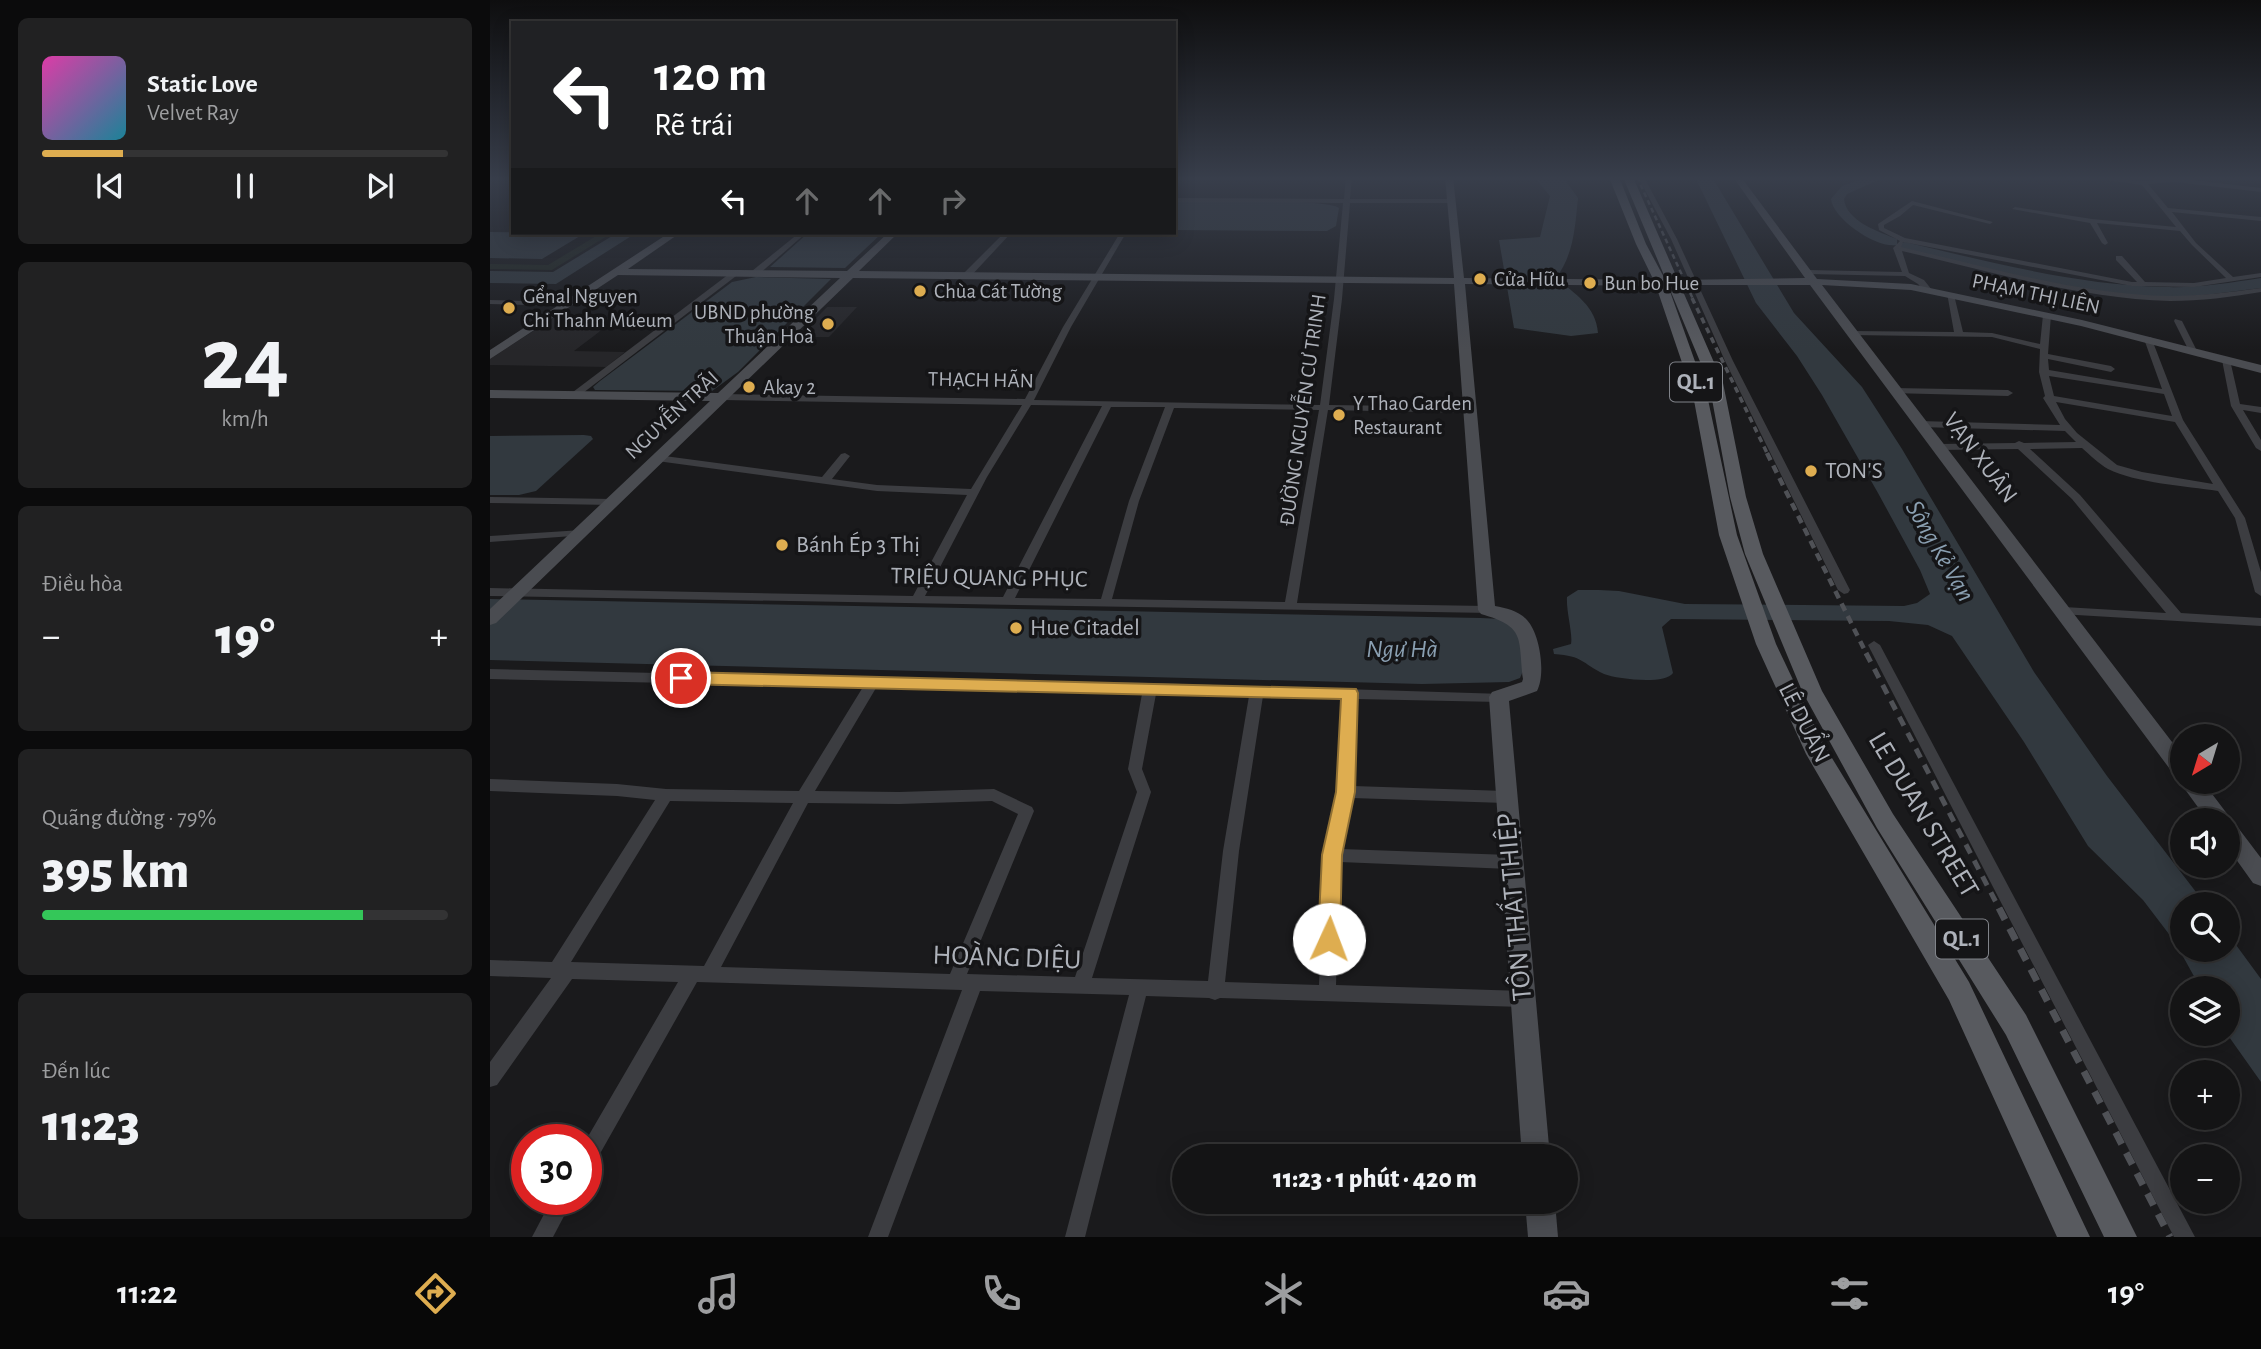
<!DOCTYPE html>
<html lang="vi">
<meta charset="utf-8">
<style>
body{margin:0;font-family:"Alegreya Sans",sans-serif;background:#212122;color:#f1f3f6;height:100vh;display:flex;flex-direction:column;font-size:26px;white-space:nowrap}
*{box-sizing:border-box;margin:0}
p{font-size:23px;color:#9d9ea0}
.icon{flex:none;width:38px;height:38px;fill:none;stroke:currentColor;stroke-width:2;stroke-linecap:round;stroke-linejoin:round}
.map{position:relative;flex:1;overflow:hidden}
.panel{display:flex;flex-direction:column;gap:18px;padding:18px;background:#0b0b0c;width:490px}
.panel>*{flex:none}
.banner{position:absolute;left:21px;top:21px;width:665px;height:214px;border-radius:0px;box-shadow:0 4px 18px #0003,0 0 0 2px #333334;background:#202124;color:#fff;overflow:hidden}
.needle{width:46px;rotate:218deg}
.controls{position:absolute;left:1680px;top:724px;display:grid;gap:14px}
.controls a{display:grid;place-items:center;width:70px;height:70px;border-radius:50%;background:#141415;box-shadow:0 4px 18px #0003,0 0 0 2px #333334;font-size:35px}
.speed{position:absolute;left:21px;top:1124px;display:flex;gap:14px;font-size:35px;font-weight:700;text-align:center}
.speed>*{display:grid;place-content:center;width:91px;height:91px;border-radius:50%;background:#141415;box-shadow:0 4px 18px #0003,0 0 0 2px #333334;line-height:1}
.speed .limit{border:10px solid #d22;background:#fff;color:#111}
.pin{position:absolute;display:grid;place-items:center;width:60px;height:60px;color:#fff;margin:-30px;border:4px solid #fff;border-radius:50%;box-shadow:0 2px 7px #0007}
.me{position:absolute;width:77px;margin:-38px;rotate:2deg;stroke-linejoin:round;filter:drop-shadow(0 0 5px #0008)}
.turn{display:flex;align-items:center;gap:24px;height:147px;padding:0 28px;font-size:32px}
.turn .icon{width:91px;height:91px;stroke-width:2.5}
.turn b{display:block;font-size:49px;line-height:60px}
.lanes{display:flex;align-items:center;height:66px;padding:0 28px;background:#0003;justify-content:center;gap:35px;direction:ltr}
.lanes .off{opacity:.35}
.big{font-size:52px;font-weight:800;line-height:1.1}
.panel .widget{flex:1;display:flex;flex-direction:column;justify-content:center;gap:10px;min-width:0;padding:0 24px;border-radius:10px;background:#212122}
.panel .dial{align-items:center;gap:0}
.dial b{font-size:91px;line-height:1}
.song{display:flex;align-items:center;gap:21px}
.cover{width:84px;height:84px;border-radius:10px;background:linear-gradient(135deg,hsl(320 70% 55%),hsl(190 70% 35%))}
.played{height:7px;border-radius:4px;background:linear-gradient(90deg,#dead50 20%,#333334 20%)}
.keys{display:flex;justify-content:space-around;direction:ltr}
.heat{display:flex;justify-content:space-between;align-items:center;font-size:38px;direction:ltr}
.charge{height:10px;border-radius:5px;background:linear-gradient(90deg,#34c759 79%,#333334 0)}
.trip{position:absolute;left:682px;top:1144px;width:406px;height:70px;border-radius:35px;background:#141415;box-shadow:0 4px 18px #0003,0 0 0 2px #333334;font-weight:800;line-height:70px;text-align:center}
.tabs{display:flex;height:112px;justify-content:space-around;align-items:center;background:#080808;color:#9d9ea0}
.tabs .icon{width:49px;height:49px}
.tabs .on{color:#dead50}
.tabs b{font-size:32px;color:#f1f3f6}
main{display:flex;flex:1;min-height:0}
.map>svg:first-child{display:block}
.built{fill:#262629}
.green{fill:#212722}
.water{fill:#32393f}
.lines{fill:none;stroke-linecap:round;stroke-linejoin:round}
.river{fill:#32393f;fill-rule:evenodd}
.street{fill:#3c3d41;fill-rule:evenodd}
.secondary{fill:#4a4c51;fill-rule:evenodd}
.primary{fill:#585a5f;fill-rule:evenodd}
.highway{fill:#686b71;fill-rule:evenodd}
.rail-far4{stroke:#4f5156;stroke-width:2.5;stroke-dasharray:5 3.5;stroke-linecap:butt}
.rail-far3{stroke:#4f5156;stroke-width:3.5;stroke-dasharray:6 5;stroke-linecap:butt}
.rail-far2{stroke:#4f5156;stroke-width:4.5;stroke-dasharray:8 6;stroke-linecap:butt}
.rail-far1{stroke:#4f5156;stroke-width:5;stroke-dasharray:10 8;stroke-linecap:butt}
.rail{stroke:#4f5156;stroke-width:7;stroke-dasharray:13 10;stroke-linecap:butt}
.route{fill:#dead50;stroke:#907034;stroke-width:2}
.poi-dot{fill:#dead50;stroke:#151517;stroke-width:2.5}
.labels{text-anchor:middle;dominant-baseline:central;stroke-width:7;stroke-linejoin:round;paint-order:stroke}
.far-poi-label{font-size:21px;fill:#aeb2ba;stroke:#151517;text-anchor:start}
.far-street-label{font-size:21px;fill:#aeb2ba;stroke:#151517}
.shield{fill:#151517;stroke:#808389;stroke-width:2}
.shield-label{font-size:23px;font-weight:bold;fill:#aeb2ba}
.street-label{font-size:24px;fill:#aeb2ba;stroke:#151517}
.poi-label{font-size:24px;fill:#aeb2ba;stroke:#151517;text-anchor:start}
.water-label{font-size:26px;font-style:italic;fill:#8a9fb1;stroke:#151517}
.near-street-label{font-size:28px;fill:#aeb2ba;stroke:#151517}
</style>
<main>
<section class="panel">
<div class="widget">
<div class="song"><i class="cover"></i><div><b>Static Love</b><p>Velvet Ray</p></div></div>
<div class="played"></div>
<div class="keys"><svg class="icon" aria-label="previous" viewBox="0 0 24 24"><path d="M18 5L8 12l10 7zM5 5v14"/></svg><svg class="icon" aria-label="pause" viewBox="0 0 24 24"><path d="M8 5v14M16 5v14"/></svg><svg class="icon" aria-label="next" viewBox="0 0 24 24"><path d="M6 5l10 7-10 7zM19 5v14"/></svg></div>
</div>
<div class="widget dial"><b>24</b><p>km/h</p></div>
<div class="widget"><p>Điều hòa</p>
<div class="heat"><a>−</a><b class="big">19°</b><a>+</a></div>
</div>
<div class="widget"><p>Quãng đường · 79%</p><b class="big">395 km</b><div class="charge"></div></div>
<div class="widget"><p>Đến lúc</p><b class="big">11:23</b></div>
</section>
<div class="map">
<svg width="1771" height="1237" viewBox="0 0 1771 1237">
<rect width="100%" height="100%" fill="#1a1a1c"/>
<g class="built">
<polygon points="337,307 367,307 339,337 308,337"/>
<polygon points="65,317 119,318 109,332 84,351 135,352 116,367 0,365 0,359"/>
</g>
<polygon class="green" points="111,233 122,233 62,270 0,269 0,264 58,265"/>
<g class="water">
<path d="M1044,177H1073L1088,198C1085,227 1084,254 1066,278C1085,294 1106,306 1108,333L1081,336L1024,328L1009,240L1050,237L1060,196Z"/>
<path d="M1205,177H1222L1304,313L1372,387L1412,449L1544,672L1617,776L1716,905H1692V950H1738V934L1771,979V1082L1737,1034L1738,989H1711L1685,942L1653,900L1598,846L1534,742L1462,636L1438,625L1399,621L1181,619L1172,627L1183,673C1175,685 1127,679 1114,674C1091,663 1094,656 1064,654L1063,649L1081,644C1083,634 1076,611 1077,597L1088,590H1109L1129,591L1195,604L1414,606L1427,603L1440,594L1430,570L1388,493L1332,395L1307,356L1266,303Z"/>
<path d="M684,202C710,202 835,198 849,208L846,226L837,231L684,230Z"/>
<polygon points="0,232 95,233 52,259 0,258"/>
<polygon points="127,233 146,233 66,284 0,283 0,271 63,272"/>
<polygon points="318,233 392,233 355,268 280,267"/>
<polygon points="266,277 341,279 248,372 222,391 105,390 103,387 110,381 242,282"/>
<polygon points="0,436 94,435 101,436 103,439 46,491 29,495 0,495"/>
<polygon points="0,599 991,618 1012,619 1029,627 1033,671 1030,678 1019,682 932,684 0,660"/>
</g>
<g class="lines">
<g class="river">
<path d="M1377,177H1395L1357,194L1354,199C1356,221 1389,232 1407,239V245C1387,249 1343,219 1341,199L1352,186Z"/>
<path d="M1415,242C1500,262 1586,285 1675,287C1707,288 1739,283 1771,278V288C1739,292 1707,297 1675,297C1585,295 1497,270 1410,249V243Z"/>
</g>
<g class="street">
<path d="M856,177H862L860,199H962L965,201L962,203H860L852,299L839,405L982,407L987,410L982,413L838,410L807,603L997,606L1001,607L1003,610L1001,613L0,596V588L423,596L477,495L387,491L167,461L162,458L167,455L332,477L351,454L355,453L360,456L342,479L387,485L481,489L532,405L233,400L228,397L233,394L535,399L573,327L630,233H636L581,327L544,400L830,405L844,299L853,203L684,202V198L854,199ZM541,405L612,406L513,597L435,596L497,477ZM621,407H675L639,501L611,599L525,598ZM684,408L829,410L795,602L622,599L649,501Z"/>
<polygon points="1148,177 1154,177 1187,239 1243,361 1360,590 1358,593 1354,594 1348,590 1235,361 1181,239"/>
<path d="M1595,177L1654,181L1685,178L1771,188V192L1685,182L1658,184L1678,208L1771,217V221L1682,212L1706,243L1743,277L1771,273V277L1704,287L1642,286L1413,242L1411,247C1499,267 1589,295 1680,296C1711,296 1741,292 1771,288V292C1741,297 1711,301 1680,301C1589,299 1500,271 1412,251L1419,273L1434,280L1442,290L1441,292H1435L1428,284L1415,276L1318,274L1314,272L1318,270L1412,272L1403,248L1410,241L1389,230L1388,224L1422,201L1503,222L1500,224L1423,205L1410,216L1394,225V228L1415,238L1642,282H1647L1626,260V256H1632L1655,282L1704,283L1736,278L1702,245L1690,231L1607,223L1618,243L1615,245L1612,243L1600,223L1522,209L1525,207L1602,219L1686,227L1652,185Z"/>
<polygon points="309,233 316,233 268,275 262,275 262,271"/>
<polygon points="514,233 521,233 480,277 474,277 474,273"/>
<polygon points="243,271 250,273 89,396 83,396 83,392"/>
<path d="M1457,293L1464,295L1473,332L1502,333L1550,344L1553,315L1557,313L1561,315L1558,354L1621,366L1625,369L1621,372L1558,359L1559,370L1672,389L1654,339L1661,337L1693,420L1755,518L1771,572V596L1765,592L1745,518L1728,491C1696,486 1646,483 1618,469C1609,464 1600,455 1592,448L1540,449L1590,495L1691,613L1771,618V626L1570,614L1568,611L1574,607L1676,613L1582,499L1528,449L1449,450L1444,447L1449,444L1525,443L1529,441L1534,443L1586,442L1575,431L1430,427L1425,424L1430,421L1570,425L1553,398L1555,396L1549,372L1550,349L1502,337L1361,335L1357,333L1361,331L1464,332ZM1559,376L1674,394L1682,416L1564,396ZM1566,402L1685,422L1723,484L1652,472L1627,465L1587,433L1575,419Z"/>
<polygon points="0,300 77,302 81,304 77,306 0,304"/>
<polygon points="1685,319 1692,321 1707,351 1706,353 1699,351 1684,321"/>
<polygon points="1736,357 1740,360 1750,404 1771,407 1771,413 1753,410 1771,440 1771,451 1766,448 1741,406 1732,360"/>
<polygon points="1404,388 1518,390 1523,393 1518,396 1401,393 1401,389"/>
<polygon points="0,497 123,499 128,502 123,505 0,503"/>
<polygon points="92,530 98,533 96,535 0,542 0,536"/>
<polygon points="1384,641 1390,645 1705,1237 1684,1237 1378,645"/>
<path d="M0,669L378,678L383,676L388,678L660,683L1014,694L1016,697L1014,700L1009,702L866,699L863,786L1015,791L1020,793L1022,797L1020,801L1015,803L862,798L851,849L1020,855L1026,857L1028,862L1026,867L1020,869L850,862L846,985L1033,991L1039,993L1042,999L1039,1005L1033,1007L730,998L725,1000L719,998L656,996L595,1237H575L639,995L490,991L398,1237H378L472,990L207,982L103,1166L96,1169V1140L188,982L82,979L7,1085L0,1087V1062L61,978L0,976V960L62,962L165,800L127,796L0,791V779L127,784L176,789L309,791L373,687L0,679ZM386,688L652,694L638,769L647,792L585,977L477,974L544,811L542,807L504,789L409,792L325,791ZM666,694L759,696L733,851L718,981L602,978L661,792L652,769ZM773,696L852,698L849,792L834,855L829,985L735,982L749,851ZM180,801L303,803L214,966L81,962ZM502,801L528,814L460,974L231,967L318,803L409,804Z"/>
<polygon points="62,1199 83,1199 63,1237 42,1237"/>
</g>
<g class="secondary">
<path d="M955,177H963L974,278L1171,280L1176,283L1171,286L975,284L1005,606C1016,608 1029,611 1037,620C1050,634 1056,674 1047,691L1019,701L1060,1157H1032L999,697L1002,692L1032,682L1033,679C1028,637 1036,627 991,614L988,610L964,284L363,278L6,623L0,625V609L220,401L0,398V390L228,393L350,278L128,275L0,359V350L179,233H190L138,269L357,271L398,233H408L369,271L964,278Z"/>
<polygon points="1243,177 1251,177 1327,279 1421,284 1592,320 1771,365 1771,373 1591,326 1421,290 1332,285 1692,755 1692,778 1685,776 1320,285 1179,285 1179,281 1183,280 1315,278"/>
<polygon points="1692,779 1692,782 1713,782 1738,815 1740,823 1746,825 1771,858 1771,886 1763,883 1738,848 1738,821 1718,821 1694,788 1691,782"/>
<polygon points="1035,1202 1065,1202 1068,1237 1038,1237"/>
</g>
<g class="primary">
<polygon points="1119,177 1129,177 1156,244 1177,283 1217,395 1247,535 1286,644 1334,745 1479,982 1600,1237 1567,1237 1459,1000 1316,754 1266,644 1229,535 1203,395 1165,283 1146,244"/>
<polygon points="1133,177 1143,177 1233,383 1256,497 1273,554 1332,691 1403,814 1536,1015 1647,1237 1614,1237 1516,1035 1387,828 1312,691 1255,554 1240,497 1219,383"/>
</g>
<polygon class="highway" points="1183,279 1188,280 1188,286 1171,287 1164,283 1171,279"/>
<polyline class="rail-far4" points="1147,177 1203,299"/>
<polyline class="rail-far3" points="1202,298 1278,455"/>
<polyline class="rail-far2" points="1277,453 1377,655"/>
<polyline class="rail-far1" points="1376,653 1510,910"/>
<polyline class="rail" points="1509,908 1680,1237"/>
</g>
<linearGradient id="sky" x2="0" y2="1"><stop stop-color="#0e0e0f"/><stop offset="0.51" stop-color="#383e4b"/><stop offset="1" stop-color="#383e4b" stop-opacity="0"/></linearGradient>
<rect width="1771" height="350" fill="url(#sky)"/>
<polygon class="route" points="191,672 866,689 868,693 865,792 852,855 850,939 847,946 839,948 831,946 828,939 832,855 846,792 851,699 191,684 183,678"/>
<g class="poi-dot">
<circle cx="990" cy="279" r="7"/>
<circle cx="1100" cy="283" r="7"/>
<circle cx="430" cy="291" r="7"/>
<circle cx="19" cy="308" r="7"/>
<circle cx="338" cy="324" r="7"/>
<circle cx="259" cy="387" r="7"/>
<circle cx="849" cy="415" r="7"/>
<circle cx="1321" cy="471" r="7"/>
<circle cx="292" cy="545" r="7"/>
<circle cx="526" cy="628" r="7"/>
</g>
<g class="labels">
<g class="far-poi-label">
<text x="1004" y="279">Cửa Hữu</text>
<text x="1114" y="283">Bun bo Hue</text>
<text x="444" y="291">Chùa Cát Tường</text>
<text x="33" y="296">Gểnal Nguyen<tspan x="33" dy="24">Chi Thahn Múeum</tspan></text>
<text x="324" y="312" text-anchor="end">UBND phường<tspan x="324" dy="24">Thuận Hoà</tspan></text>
<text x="273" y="387">Akay 2</text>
<text x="863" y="403">Y Thao Garden<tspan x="863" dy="24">Restaurant</tspan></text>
</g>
<g class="far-street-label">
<text transform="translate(1546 294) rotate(12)">PHẠM THỊ LIÊN</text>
<text transform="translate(491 380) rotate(1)">THẠCH HÃN</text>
<text transform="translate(813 410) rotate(-82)">ĐƯỜNG NGUYỄN CƯ TRINH</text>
<text transform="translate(182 415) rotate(-43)">NGUYỄN TRÃI</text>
</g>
<g class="shield">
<rect x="1180" y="362.5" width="52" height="39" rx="5"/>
<rect x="1446" y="919.5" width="52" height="39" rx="5"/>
</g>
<g class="shield-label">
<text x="1206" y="382">QL.1</text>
<text x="1472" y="939">QL.1</text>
</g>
<g class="street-label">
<text transform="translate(1490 458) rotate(53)">VẠN XUÂN</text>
<text transform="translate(499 578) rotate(1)">TRIỆU QUANG PHỤC</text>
<text transform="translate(1314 723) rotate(63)">LÊ DUẨN</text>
</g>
<g class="poi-label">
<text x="1335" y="471">TON'S</text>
<text x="306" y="545">Bánh Ép 3 Thị</text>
<text x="540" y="628">Hue Citadel</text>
</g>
<g class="water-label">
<text transform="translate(1450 551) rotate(60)">Sông Kẻ Vạn</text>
<text x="912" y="649">Ngự Hà</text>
</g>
<g class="near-street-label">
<text transform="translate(1433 815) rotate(59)">LE DUAN STREET</text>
<text transform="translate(1025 907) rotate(-95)">TÔN THẤT THIỆP</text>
<text transform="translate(517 958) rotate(2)">HOÀNG DIỆU</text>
</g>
</g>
</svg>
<div class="controls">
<a><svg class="needle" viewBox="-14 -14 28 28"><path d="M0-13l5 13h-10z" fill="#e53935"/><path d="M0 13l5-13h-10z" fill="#9d9ea0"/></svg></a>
<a><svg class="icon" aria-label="sound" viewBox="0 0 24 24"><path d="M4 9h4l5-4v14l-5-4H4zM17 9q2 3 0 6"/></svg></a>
<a><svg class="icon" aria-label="search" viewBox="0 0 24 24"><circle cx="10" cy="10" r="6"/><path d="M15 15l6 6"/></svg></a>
<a><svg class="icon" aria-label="layers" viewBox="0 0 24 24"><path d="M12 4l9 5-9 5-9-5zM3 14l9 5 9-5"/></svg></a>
<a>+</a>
<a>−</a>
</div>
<div class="speed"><div class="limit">30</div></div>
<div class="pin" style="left:191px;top:678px;background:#d93025"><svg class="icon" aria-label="arrive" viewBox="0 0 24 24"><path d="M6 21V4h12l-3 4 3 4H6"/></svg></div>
<svg class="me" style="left:839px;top:939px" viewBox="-20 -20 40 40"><circle r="19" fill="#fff"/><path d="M0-13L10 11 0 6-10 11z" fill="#dead50"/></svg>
<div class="trip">11:23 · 1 phút · 420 m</div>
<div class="banner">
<div class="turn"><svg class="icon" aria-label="left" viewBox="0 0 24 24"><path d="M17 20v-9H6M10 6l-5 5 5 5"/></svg><div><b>120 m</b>Rẽ trái</div></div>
<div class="lanes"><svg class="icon" aria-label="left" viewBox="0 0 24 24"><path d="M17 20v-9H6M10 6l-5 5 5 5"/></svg><svg class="icon off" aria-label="ahead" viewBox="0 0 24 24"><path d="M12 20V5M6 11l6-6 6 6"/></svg><svg class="icon off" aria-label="ahead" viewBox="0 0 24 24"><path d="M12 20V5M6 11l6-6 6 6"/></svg><svg class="icon off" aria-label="right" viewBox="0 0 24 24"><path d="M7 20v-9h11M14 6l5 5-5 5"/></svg></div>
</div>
</div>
</main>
<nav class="tabs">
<b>11:22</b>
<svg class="icon on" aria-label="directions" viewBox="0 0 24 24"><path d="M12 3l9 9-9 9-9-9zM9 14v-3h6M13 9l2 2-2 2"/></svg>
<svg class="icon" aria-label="music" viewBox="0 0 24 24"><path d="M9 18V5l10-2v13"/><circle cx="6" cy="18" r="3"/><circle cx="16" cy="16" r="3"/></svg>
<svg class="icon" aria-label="phone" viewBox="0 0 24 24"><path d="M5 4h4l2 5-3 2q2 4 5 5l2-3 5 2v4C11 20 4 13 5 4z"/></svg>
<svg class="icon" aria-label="climate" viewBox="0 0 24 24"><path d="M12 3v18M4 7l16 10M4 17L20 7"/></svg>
<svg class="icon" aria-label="car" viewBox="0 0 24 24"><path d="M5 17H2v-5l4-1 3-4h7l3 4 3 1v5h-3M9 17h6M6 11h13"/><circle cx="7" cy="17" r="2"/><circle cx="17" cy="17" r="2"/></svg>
<svg class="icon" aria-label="filters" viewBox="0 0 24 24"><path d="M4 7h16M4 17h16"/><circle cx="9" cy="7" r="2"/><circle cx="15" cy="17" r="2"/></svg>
<b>19°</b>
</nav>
